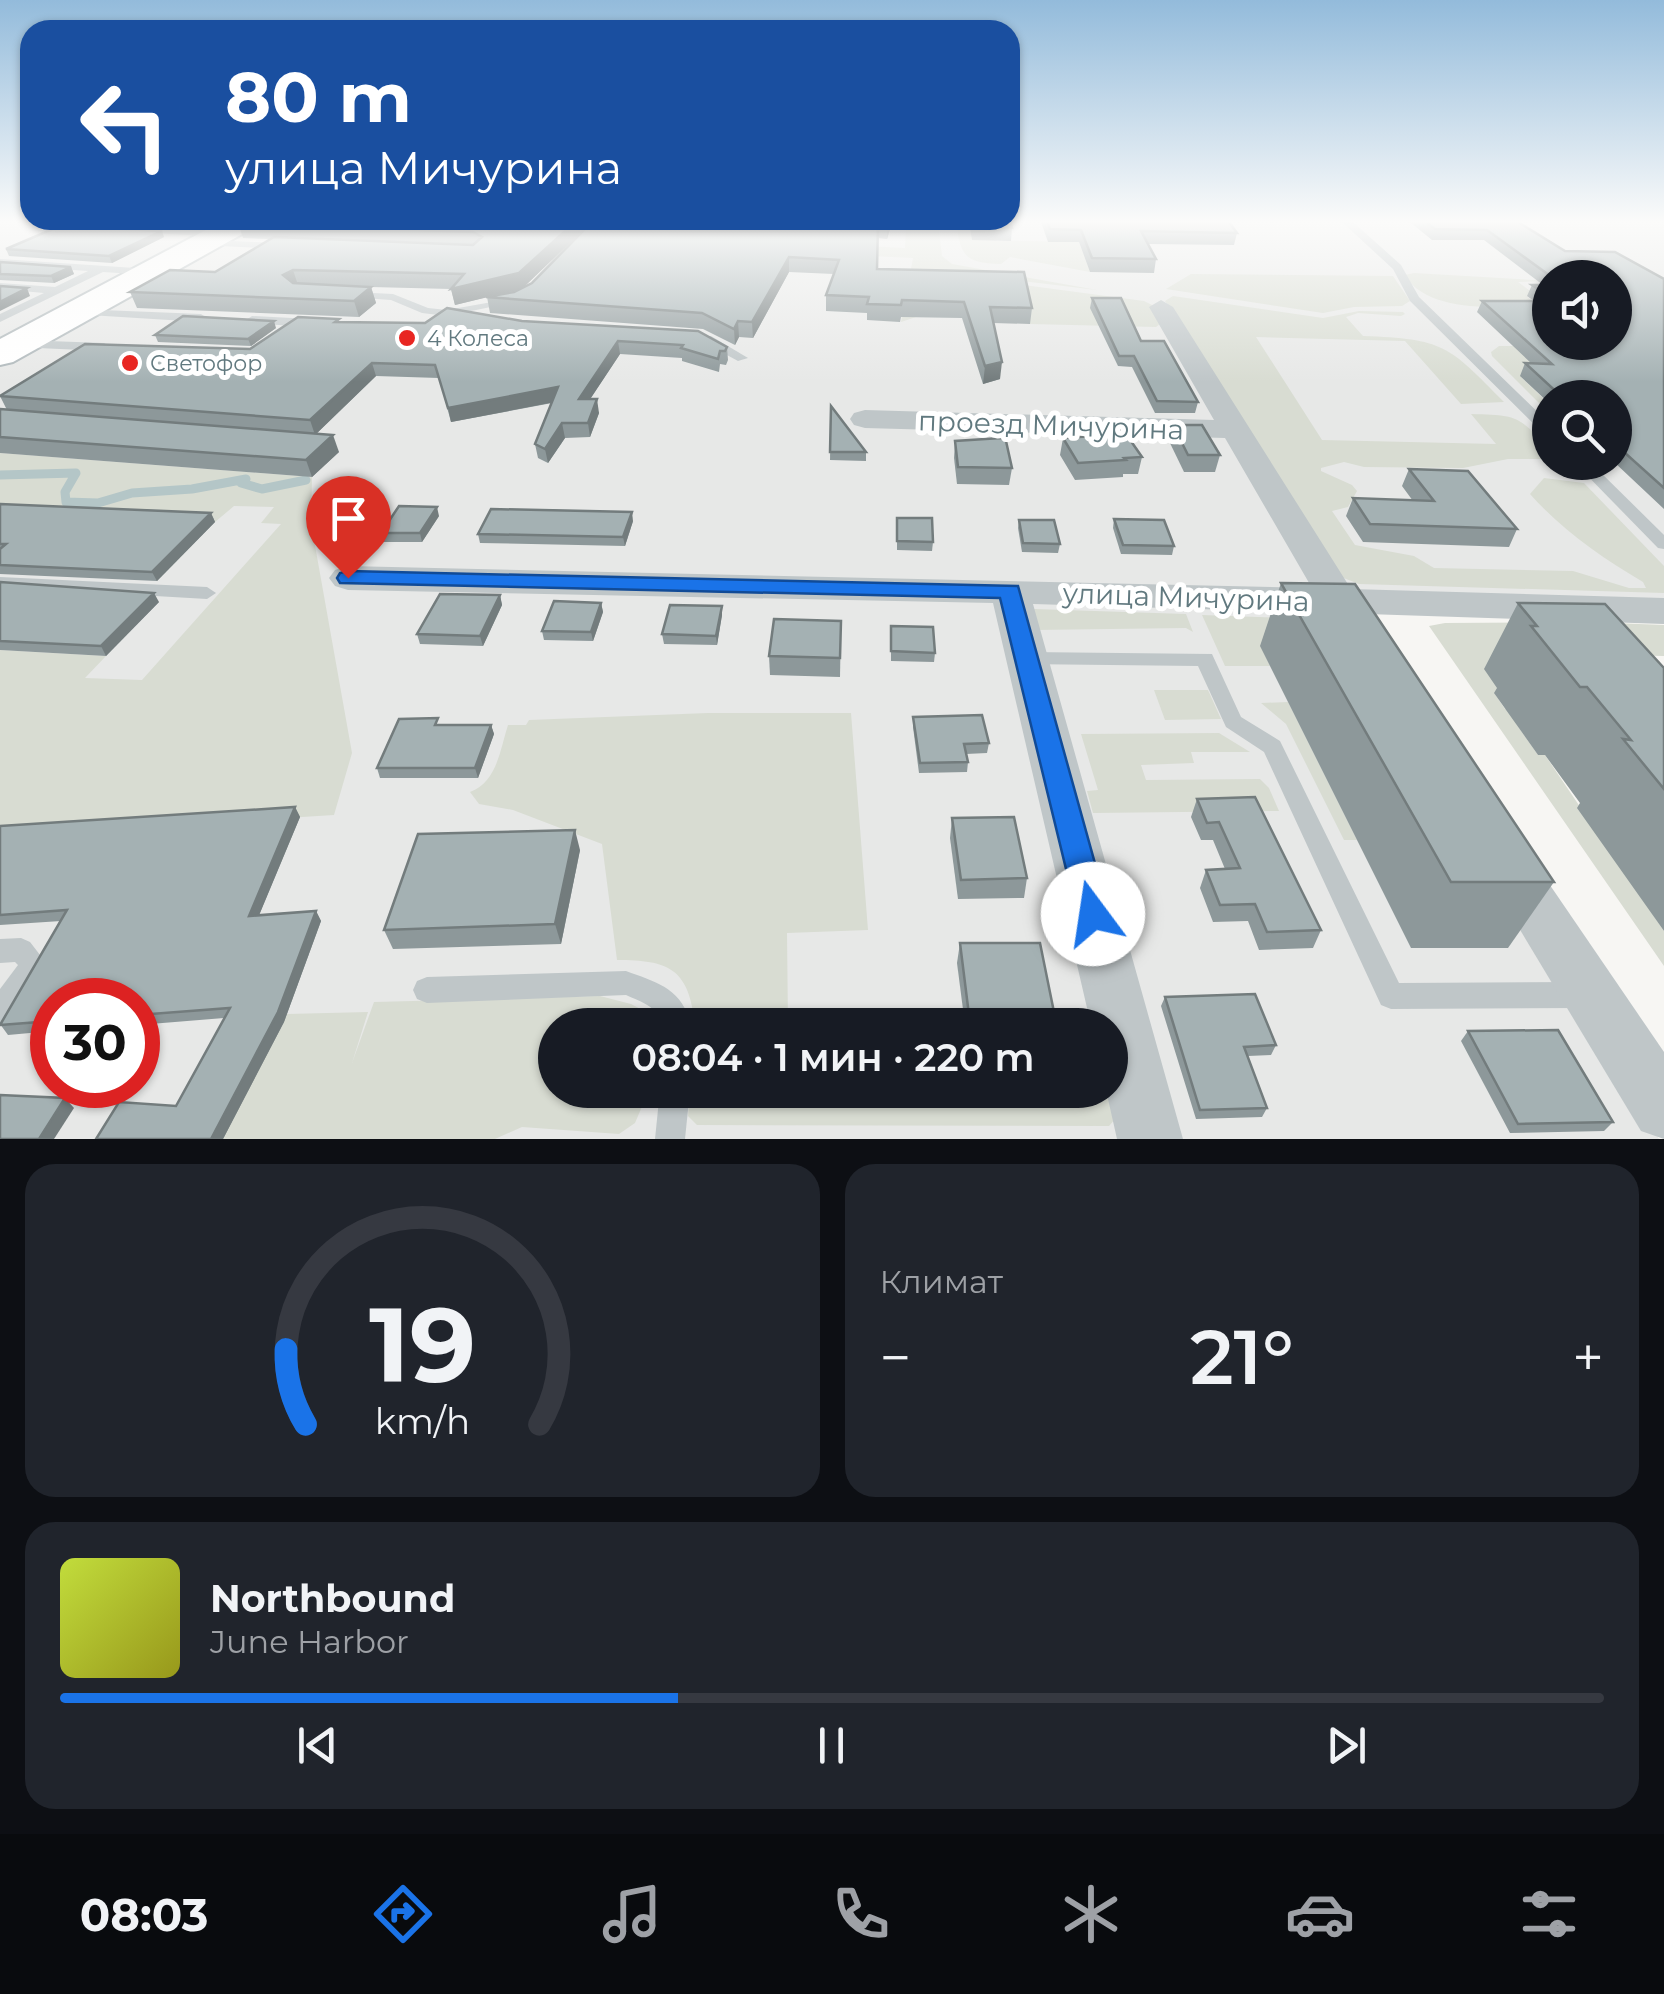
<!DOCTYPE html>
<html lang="ru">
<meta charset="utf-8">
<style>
body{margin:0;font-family:Montserrat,sans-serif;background:#20242c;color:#f1f3f6;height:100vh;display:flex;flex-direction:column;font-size:38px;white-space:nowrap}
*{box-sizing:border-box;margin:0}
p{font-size:32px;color:#9ea1a6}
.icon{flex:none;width:55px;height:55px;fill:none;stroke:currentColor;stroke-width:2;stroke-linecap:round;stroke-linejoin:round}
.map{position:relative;height:1139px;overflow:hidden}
.side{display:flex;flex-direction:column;gap:25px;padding:25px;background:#0d0f14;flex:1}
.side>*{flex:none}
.guide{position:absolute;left:20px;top:20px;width:1000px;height:210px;border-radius:30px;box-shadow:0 2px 8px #0004;background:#1a4fa0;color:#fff;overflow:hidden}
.controls{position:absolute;left:1532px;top:260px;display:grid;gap:20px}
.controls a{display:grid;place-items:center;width:100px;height:100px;border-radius:50%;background:#171b24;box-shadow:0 2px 8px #0004;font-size:50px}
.speed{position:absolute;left:30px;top:978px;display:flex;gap:20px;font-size:50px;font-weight:700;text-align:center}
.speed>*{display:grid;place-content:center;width:130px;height:130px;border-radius:50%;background:#171b24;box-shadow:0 2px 8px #0004;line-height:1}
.speed .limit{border:15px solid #d22;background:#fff;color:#111}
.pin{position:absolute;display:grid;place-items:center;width:85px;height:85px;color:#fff;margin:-102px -42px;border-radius:50% 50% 50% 0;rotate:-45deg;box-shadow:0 0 10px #0007}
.pin .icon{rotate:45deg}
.me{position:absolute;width:110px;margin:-55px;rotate:346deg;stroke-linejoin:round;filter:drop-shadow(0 0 8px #0008)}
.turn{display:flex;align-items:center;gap:35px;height:210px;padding:0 40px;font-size:45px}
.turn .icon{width:130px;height:130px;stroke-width:2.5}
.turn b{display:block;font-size:70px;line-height:85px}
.big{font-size:75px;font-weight:600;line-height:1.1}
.side .widget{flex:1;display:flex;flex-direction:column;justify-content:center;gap:15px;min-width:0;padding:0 35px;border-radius:30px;background:#20242c}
.side .dial{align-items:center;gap:0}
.dial svg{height:260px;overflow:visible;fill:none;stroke:#363941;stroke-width:7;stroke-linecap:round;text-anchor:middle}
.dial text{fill:#f1f3f6;stroke:none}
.song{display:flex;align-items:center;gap:30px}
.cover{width:120px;height:120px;border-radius:15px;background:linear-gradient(135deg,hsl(70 70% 55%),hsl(60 70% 35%))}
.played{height:10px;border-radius:5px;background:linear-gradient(90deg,#1a73e8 40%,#363941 40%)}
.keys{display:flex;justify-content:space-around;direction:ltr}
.heat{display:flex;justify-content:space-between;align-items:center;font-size:55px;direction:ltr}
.side .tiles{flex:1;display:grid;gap:25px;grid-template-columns:1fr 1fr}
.widget:last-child{grid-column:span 2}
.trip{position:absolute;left:538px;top:1008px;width:590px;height:100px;border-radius:50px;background:#171b24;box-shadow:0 2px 8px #0004;font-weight:600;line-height:100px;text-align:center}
.menu{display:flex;height:160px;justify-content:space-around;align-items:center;background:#090b0e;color:#9ea1a6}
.menu .icon{width:70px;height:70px}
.menu .selected{color:#1a73e8}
.menu b{font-size:45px;color:#f1f3f6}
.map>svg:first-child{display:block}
.built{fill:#e7e8e7;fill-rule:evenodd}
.green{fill:#d8dcd2}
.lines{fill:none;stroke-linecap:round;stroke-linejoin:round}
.stream{stroke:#b4c6c7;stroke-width:9}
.secondary-casing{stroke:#afb8bb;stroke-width:4}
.lane{fill:#bfc6c8;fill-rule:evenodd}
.street{fill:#bfc6c8;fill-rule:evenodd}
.secondary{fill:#fff;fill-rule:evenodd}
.wall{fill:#8d989a;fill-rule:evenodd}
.shaded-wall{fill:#737c7d}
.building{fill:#a4b1b3;stroke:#737c7d;stroke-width:2.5}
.route{fill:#1a73e8;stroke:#114b97;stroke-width:2.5}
.poi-dot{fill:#e82622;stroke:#fff;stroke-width:4}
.labels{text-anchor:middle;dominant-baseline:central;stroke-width:10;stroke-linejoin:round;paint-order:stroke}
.far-poi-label{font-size:22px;fill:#61797f;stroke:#fff;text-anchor:start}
.street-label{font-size:28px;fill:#61797f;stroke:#fff}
</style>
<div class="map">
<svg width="1664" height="1139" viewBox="0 0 1664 1139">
<rect width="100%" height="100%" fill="#f7f6f3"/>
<g class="built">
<polygon points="0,222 235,222 0,348"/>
<path d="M251,222H1664V599L1357,590L1569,994L1659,1139H0V360ZM1550,278H1615V342H1550ZM1550,398H1615V462H1550ZM52,1000H138V1085H52ZM555,1025H1110V1090H555Z"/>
</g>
<g class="green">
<polygon points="906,222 938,222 942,256 952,264 1097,290 1013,280 915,287 916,317 901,322 913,258 641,245 708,238 905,248"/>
<path d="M956,222H969L972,240L1079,242L1090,272L1010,257L1001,264C965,263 961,257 956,222Z"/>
<path d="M1414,273L1550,281L1518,282L1533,293L1527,297L1540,306C1501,307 1427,314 1405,275Z"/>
<polygon points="1191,274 1393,276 1410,301 1402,306 1354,307 1323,313 1166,289"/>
<polygon points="1016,284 1144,301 1152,305 1161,323 1156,327 1030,324 1022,288"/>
<path d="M1173,296L1323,318L1359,311L1403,312L1405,314L1401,316L1358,313L1346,317L1363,336C1444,339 1448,345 1504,402L1461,404L1405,341L1256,337L1322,440L1496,444L1471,414C1518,415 1518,416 1550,449V459H1508L1463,468L1364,467L1344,462L1321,468V471L1352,485L1357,491L1348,507L1332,511L1355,545L1414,556L1434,568L1573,571L1629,588H1646L1643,582C1601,557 1563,531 1530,494L1544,478L1584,483L1664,566V593L1359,584L1341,577L1165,301Z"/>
<polygon points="1499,346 1524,346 1543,374 1521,377 1550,405 1550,414 1492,356 1491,352"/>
<polygon points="0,453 312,477 311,523 352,753 334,815 0,836 0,650 106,656 85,678 142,680 281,524 261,523 274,507 234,506 215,522 0,512"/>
<polygon points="1034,609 1186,614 1193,632 1186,628 1035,630"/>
<polygon points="1202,615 1315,619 1261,646 1270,666 1225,666"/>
<polygon points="1588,622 1664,625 1664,656 1554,654 1495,694 1505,709 1512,709 1517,725 1538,755 1545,755 1664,931 1664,966 1429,626 1445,623"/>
<polygon points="1154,690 1208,690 1221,719 1165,720"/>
<polygon points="1288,702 1357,840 1344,840 1286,724 1261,703"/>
<path d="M708,713H851L868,930L787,933L788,1025H695C689,970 671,960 617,960L602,844L513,810L479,804L470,792C497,782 500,750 508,725H526L529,720Z"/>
<polygon points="1219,733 1250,752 1191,752 1194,763 1141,765 1146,780 1260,779 1269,788 1279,811 1093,813 1087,791 1098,790 1081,734"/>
<polygon points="600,996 631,1004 652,1015 652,1025 555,1025 555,1090 649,1090 635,1123 619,1134 522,1127 495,1139 221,1139 287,1014 368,1012 352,1063 374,1002"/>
<polygon points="690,1090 789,1090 789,1097 1110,1092 1116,1118 1109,1126 697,1125 688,1116"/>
</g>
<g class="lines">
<polyline class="stream" points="0,475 76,473 65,492 66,502 98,503 132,493 192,489 246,479 241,483 262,489 306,480"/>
<defs>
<polygon id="secondary" points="221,222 257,222 253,228 13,362 0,365 0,339"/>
</defs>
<use href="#secondary" class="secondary-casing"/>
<g class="lane">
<polygon points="69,222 220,231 225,234 220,237 35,226 30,223"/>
<polygon points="1342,222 1353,222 1401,265 1419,297 1550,424 1550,436 1545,435 1410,301 1393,269"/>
<polygon points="204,240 281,243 286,246 281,249 200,245 199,243"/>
<polygon points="0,259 150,269 155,272 150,275 103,272 0,322 0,314 44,293 0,289 0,283 55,287 88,271 0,265"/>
<polygon points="354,292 393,294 428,308 447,310 509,299 515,302 447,316 422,313 391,300 350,297 350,293"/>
<polygon points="77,309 201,314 207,318 201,322 73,314 71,312"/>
<polygon points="252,316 311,319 317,323 311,327 248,323 246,320"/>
<polygon points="703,336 711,336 748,358 738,361 703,342"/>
<polygon points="20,340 104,343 110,347 104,351 16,347 16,341"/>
<polygon points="1574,462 1590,462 1664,535 1664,549 1658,548"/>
<polygon points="0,577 207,587 216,593 207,599 0,587"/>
<polygon points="1028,652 1212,654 1241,717 1280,741 1399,983 1582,982 1592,986 1596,995 1592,1004 1582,1008 1391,1009 1381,1005 1264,752 1226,727 1198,666 1021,664 1018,659 1021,654"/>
<polygon points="21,938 30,942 47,964 10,1021 0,1025 0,989 18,965 15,962 0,963 0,939"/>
<path d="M626,971C656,982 684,989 690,1025H662C659,1007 641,1002 626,995L427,1003L417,999L413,990L417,981L427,977Z"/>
<polygon points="660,1090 690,1090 685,1139 655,1139"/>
</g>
<g class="street">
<polygon points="1161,300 1173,307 1351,589 1664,598 1664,624 1367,614 1363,626 1349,630 1335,626 1327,613 1033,604 1183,1139 1117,1139 1106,1090 1110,1090 1110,1025 1091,1025 993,603 348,590 335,586 329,578 335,570 348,566 1312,588 1225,438 865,428 854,425 850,419 854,413 865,410 1214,420 1149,307"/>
<polygon points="1508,843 1526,850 1664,1052 1664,1139 1641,1131 1490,880 1482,865 1490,850"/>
</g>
<use href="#secondary" class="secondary"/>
</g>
<g class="wall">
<polygon points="134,222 213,222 205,226"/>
<path d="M578,222H892L887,239L878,238L877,269L1032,308L1030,324L993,323L1000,379L983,384L962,318L901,317L900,322L867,320V313L826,311V295L834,274L789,272L753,338L739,337L735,345L703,329L490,313L487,297L455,305L451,289L371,287L376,303L359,317L137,308L130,292L215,272L271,239L243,238L238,223ZM580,234L532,283L524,286Z"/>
<polygon points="969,222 1010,222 1012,228 1011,241 972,240"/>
<polygon points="1041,222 1229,222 1237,233 1234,245 1148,244 1156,259 1154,273 1090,272 1079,242 1048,242"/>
<path d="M1410,222H1518L1565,251L1664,279V509L1614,462H1615V398H1550V404L1520,376L1525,363L1532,364L1477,312L1482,301H1534L1527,296L1532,285H1543L1484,240H1432ZM1550,278H1615L1550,342Z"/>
<polygon points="164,237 112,263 9,256 6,249"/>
<polygon points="0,262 71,267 74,274 54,283 0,280"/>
<polygon points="1092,298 1141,341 1198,402 1195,413 1155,413 1132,367 1118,366 1090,308"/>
<polygon points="522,321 727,347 728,360 726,365 720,364 719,372 682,361 682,358 620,354 590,399 599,413 590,437 565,438 548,463 538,458 535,444 552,403 451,422 439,378 376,376 316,434 339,452 312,477 0,453 0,409 7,410 0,396 250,349 340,322 425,323"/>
<polygon points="276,328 251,346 158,342 155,335"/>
<polygon points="831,406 866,452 866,461 830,460"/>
<polygon points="1173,425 1220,455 1215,472 1184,472 1169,441"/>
<polygon points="1063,438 1142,457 1138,474 1123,474 1123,477 1075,480 1060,455"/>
<polygon points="955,441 1012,468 1009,485 957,484 954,458"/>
<polygon points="1409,469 1517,529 1509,547 1363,542 1346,516 1353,498 1413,501 1402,486"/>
<polygon points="0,504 211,513 215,522 157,581 0,574"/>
<polygon points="439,516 422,542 384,542 381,533"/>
<polygon points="897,518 933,542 932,551 897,550"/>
<polygon points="1114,519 1174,546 1172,555 1121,554 1113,528"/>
<polygon points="1019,520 1060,544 1058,553 1022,552 1018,528"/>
<polygon points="633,521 625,546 480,543 478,534"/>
<polygon points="0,582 159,602 106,656 0,650"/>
<polygon points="1281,583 1554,882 1508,948 1411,948 1260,646"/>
<polygon points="500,595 502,605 483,646 420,644 417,634"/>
<polygon points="601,603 603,612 593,641 544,640 542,631"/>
<polygon points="1518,603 1664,668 1664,931 1577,808 1580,803 1545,755 1538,755 1494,693 1497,688 1484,669"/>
<polygon points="722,615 717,645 664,644 662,634"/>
<polygon points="841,621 840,677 770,675 769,656"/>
<polygon points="891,626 935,653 934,662 891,661"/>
<polygon points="913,717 989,743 987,753 966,754 968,762 967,772 919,773 913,727"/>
<polygon points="440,725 491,725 494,734 478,778 380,778 377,768"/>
<polygon points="1197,799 1321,930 1313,948 1259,950 1248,921 1213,922 1200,888 1206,870 1225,869 1213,840 1201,840 1191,817"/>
<polygon points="295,807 300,817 259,915 316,911 321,921 284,1022 223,1139 96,1139 176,1106 224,1018 138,1025 138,1000 52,1000 52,1031 8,1035 0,1024 61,921 0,925 0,826"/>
<polygon points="952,818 1027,878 1024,898 958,899 950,838"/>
<polygon points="580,850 561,944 393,949 384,930"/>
<polygon points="960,943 1056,1022 1055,1025 965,1025 957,963"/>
<polygon points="1165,997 1276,1045 1271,1055 1248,1056 1267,1108 1262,1117 1196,1119 1161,1006"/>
<polygon points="1468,1031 1613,1122 1604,1131 1510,1133 1461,1041"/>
</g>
<g class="shaded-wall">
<polygon points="575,222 578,222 580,233 522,289 455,305 451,289"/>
<polygon points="888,222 892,222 887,239 887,224"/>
<polygon points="162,231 164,237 112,263 109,256"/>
<polygon points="789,257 789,272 753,338 752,322"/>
<polygon points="71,267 74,274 54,283 51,276"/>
<polygon points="293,270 298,285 288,291 283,275"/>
<polygon points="371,287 376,303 359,317 354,301"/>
<polygon points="27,288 30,296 0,311 0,302"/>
<polygon points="274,321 276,328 251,346 248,339"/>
<polygon points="738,321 739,337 735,345 734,329"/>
<polygon points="618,341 620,354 581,413 579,399"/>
<polygon points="1002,362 1000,379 983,384 985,366"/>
<polygon points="372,363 376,376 315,435 310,420"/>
<polygon points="558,387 560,401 451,422 448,408"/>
<polygon points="597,399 599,413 590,437 588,423"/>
<polygon points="562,423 565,438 548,463 545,449"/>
<polygon points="333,435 339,452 312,477 306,460"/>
<polygon points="437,507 439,516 422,542 420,533"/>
<polygon points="632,512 633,521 625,546 623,537"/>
<polygon points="211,513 215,522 157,581 152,572"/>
<polygon points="154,593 159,602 106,656 101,646"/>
<polygon points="500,595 502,605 483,646 480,636"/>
<polygon points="601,603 603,612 593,641 591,632"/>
<polygon points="722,606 722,615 717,645 716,636"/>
<polygon points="491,725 494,734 478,778 475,768"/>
<polygon points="295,807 300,817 255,925 249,916"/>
<polygon points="575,830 580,850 561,944 555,924"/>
<polygon points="316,911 321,921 284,1022 223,1139 211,1139"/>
<polygon points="65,1098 74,1108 54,1139 39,1139"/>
</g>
<g class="building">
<polygon points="241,222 575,222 519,273 451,289 464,274 293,270 283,275 293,283 371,287 354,301 130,292 170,270 215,272 274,237 473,245 482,237 473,232 238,223"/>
<polygon points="584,222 888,222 887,224 878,224 877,269 1024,272 1032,308 990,307 1002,362 985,366 964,302 902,300 901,305 867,304 869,297 826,295 839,260 789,257 752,322 738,321 734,329 702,313 486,297 514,292 532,283 584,230"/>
<polygon points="972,222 1010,222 1012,228 973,228"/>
<polygon points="1047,222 1229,222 1237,233 1141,231 1156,259 1092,258 1081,230 1050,229"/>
<polygon points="1426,222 1518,222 1565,251 1615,252 1664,279 1664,488 1615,444 1615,398 1563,398 1525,363 1552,364 1482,301 1550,301 1550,342 1615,342 1615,278 1553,278 1487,230 1435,229"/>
<polygon points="62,225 162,231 109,256 6,249"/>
<polygon points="0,262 71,267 51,276 0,274"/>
<polygon points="1532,285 1550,285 1550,297"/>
<polygon points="0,286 27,288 0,302"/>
<polygon points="1092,298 1121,298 1141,341 1164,341 1198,402 1157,401 1134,356 1119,356"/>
<polygon points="447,308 522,321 698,331 727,347 725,351 720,351 718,359 681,348 683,345 618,341 579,399 597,399 588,423 562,423 545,449 535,444 558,387 448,408 435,365 372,363 310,420 0,396 85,344 250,349 298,317 339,319 335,322 425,323"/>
<polygon points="183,316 274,321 248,339 155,335"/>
<polygon points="831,406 866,452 830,452"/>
<polygon points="0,409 333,435 306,460 0,437"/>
<polygon points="1173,425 1202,425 1220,455 1188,455"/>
<polygon points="1126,434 1142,457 1124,458 1126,460 1078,463 1063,438"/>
<polygon points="1001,438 1006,441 1012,468 958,467 955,441"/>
<polygon points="1409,469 1468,471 1517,529 1370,524 1353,498 1434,501"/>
<polygon points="0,504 211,513 152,572 0,565 0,549 6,544 0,544"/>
<polygon points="399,506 437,507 420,533 381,533"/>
<polygon points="491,509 632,512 623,537 478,534"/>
<polygon points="897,518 932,518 933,542 897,541"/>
<polygon points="1114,519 1164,520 1174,546 1123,545"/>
<polygon points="1019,520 1054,520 1060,544 1023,543"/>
<polygon points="0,582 154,593 101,646 0,641"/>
<polygon points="1281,583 1355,584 1554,882 1451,882"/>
<polygon points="440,594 500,595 480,636 417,634"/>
<polygon points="554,601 601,603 591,632 542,631"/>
<polygon points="1518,603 1605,604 1664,668 1664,789 1623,739 1631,740 1587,687 1580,687 1531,626 1537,626"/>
<polygon points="670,605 722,606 716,636 662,634"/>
<polygon points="774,619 841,621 840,658 769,656"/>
<polygon points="891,626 933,627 935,653 891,651"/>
<polygon points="982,715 989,743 964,744 968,762 920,763 913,717"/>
<polygon points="438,718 435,725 491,725 475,768 377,768 399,719"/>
<polygon points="1255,797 1321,930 1267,932 1255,904 1220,905 1206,870 1240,868 1219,822 1207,823 1197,799"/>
<polygon points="295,807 249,916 316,911 278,1012 211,1139 96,1139 119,1102 176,1106 230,1008 138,1015 138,1000 52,1000 52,1021 0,1025 67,910 0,915 0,826"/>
<polygon points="1014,817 1027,878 961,880 952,818"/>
<polygon points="575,830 555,924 384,930 418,834"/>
<polygon points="960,943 1040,943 1056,1022 970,1023"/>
<polygon points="1255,994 1276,1045 1244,1047 1267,1108 1200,1110 1165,997"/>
<polygon points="1558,1030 1613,1122 1518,1124 1468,1031"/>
<polygon points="0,1095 65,1098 39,1139 0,1139"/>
</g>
<linearGradient id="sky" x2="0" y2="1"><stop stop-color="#93bbdb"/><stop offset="0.58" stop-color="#fbfbfa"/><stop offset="1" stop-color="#fbfbfa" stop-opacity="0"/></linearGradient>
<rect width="1664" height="382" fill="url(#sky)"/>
<polygon class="route" points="348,571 1018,586 1109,914 1105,924 1093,929 1081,924 1077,914 1000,598 340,583 337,578 340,573"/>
<g class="poi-dot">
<circle cx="407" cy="338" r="10"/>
<circle cx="130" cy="363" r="10"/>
</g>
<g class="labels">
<g class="far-poi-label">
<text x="427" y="338">4 Колеса</text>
<text x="150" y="363">Светофор</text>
</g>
<g class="street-label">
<text transform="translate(1051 425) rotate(2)">проезд Мичурина</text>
<text transform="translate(1186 597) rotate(2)">улица Мичурина</text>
</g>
</g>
</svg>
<div class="controls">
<a><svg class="icon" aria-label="sound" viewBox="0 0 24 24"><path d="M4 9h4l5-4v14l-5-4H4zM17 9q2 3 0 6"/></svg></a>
<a><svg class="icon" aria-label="search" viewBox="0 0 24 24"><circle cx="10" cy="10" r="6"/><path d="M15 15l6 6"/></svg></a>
</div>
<div class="speed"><div class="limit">30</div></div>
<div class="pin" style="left:348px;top:578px;background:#d93025"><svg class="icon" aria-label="arrive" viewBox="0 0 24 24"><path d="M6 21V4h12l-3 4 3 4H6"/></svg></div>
<svg class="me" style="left:1093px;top:914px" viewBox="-20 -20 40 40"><circle r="19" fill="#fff"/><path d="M0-13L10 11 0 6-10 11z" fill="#1a73e8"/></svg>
<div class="trip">08:04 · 1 мин · 220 m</div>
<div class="guide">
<div class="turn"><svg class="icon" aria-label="left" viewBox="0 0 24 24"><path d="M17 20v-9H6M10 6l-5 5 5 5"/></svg><div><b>80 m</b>улица Мичурина</div></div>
</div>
</div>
<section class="side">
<div class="tiles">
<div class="widget dial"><svg viewBox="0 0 100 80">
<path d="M14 69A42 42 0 1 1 86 69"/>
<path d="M14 69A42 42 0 0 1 8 46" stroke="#1a73e8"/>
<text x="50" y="56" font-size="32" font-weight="700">19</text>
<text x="50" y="72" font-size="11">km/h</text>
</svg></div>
<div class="widget"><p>Климат</p>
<div class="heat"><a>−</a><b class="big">21°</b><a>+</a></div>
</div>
<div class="widget">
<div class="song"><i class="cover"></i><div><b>Northbound</b><p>June Harbor</p></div></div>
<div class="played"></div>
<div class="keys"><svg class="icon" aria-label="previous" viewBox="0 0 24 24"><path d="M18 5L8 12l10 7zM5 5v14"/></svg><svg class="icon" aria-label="pause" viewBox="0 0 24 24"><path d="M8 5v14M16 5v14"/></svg><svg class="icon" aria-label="next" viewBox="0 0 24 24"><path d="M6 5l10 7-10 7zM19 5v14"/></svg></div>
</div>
</div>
</section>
<nav class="menu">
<b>08:03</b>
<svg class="icon selected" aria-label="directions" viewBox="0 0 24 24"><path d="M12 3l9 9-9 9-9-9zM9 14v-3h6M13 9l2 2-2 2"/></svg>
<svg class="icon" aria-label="music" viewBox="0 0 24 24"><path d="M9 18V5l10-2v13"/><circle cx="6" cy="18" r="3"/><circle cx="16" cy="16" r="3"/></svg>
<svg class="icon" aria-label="phone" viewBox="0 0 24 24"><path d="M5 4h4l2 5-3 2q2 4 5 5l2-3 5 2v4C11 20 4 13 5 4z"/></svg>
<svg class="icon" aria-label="climate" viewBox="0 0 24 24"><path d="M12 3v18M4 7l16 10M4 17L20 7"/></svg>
<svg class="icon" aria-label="car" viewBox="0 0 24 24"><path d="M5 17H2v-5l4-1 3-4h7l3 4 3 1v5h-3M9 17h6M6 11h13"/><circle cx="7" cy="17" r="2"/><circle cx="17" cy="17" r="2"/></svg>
<svg class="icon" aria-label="filters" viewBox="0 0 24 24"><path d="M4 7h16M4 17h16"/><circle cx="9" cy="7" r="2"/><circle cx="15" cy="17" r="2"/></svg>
</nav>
